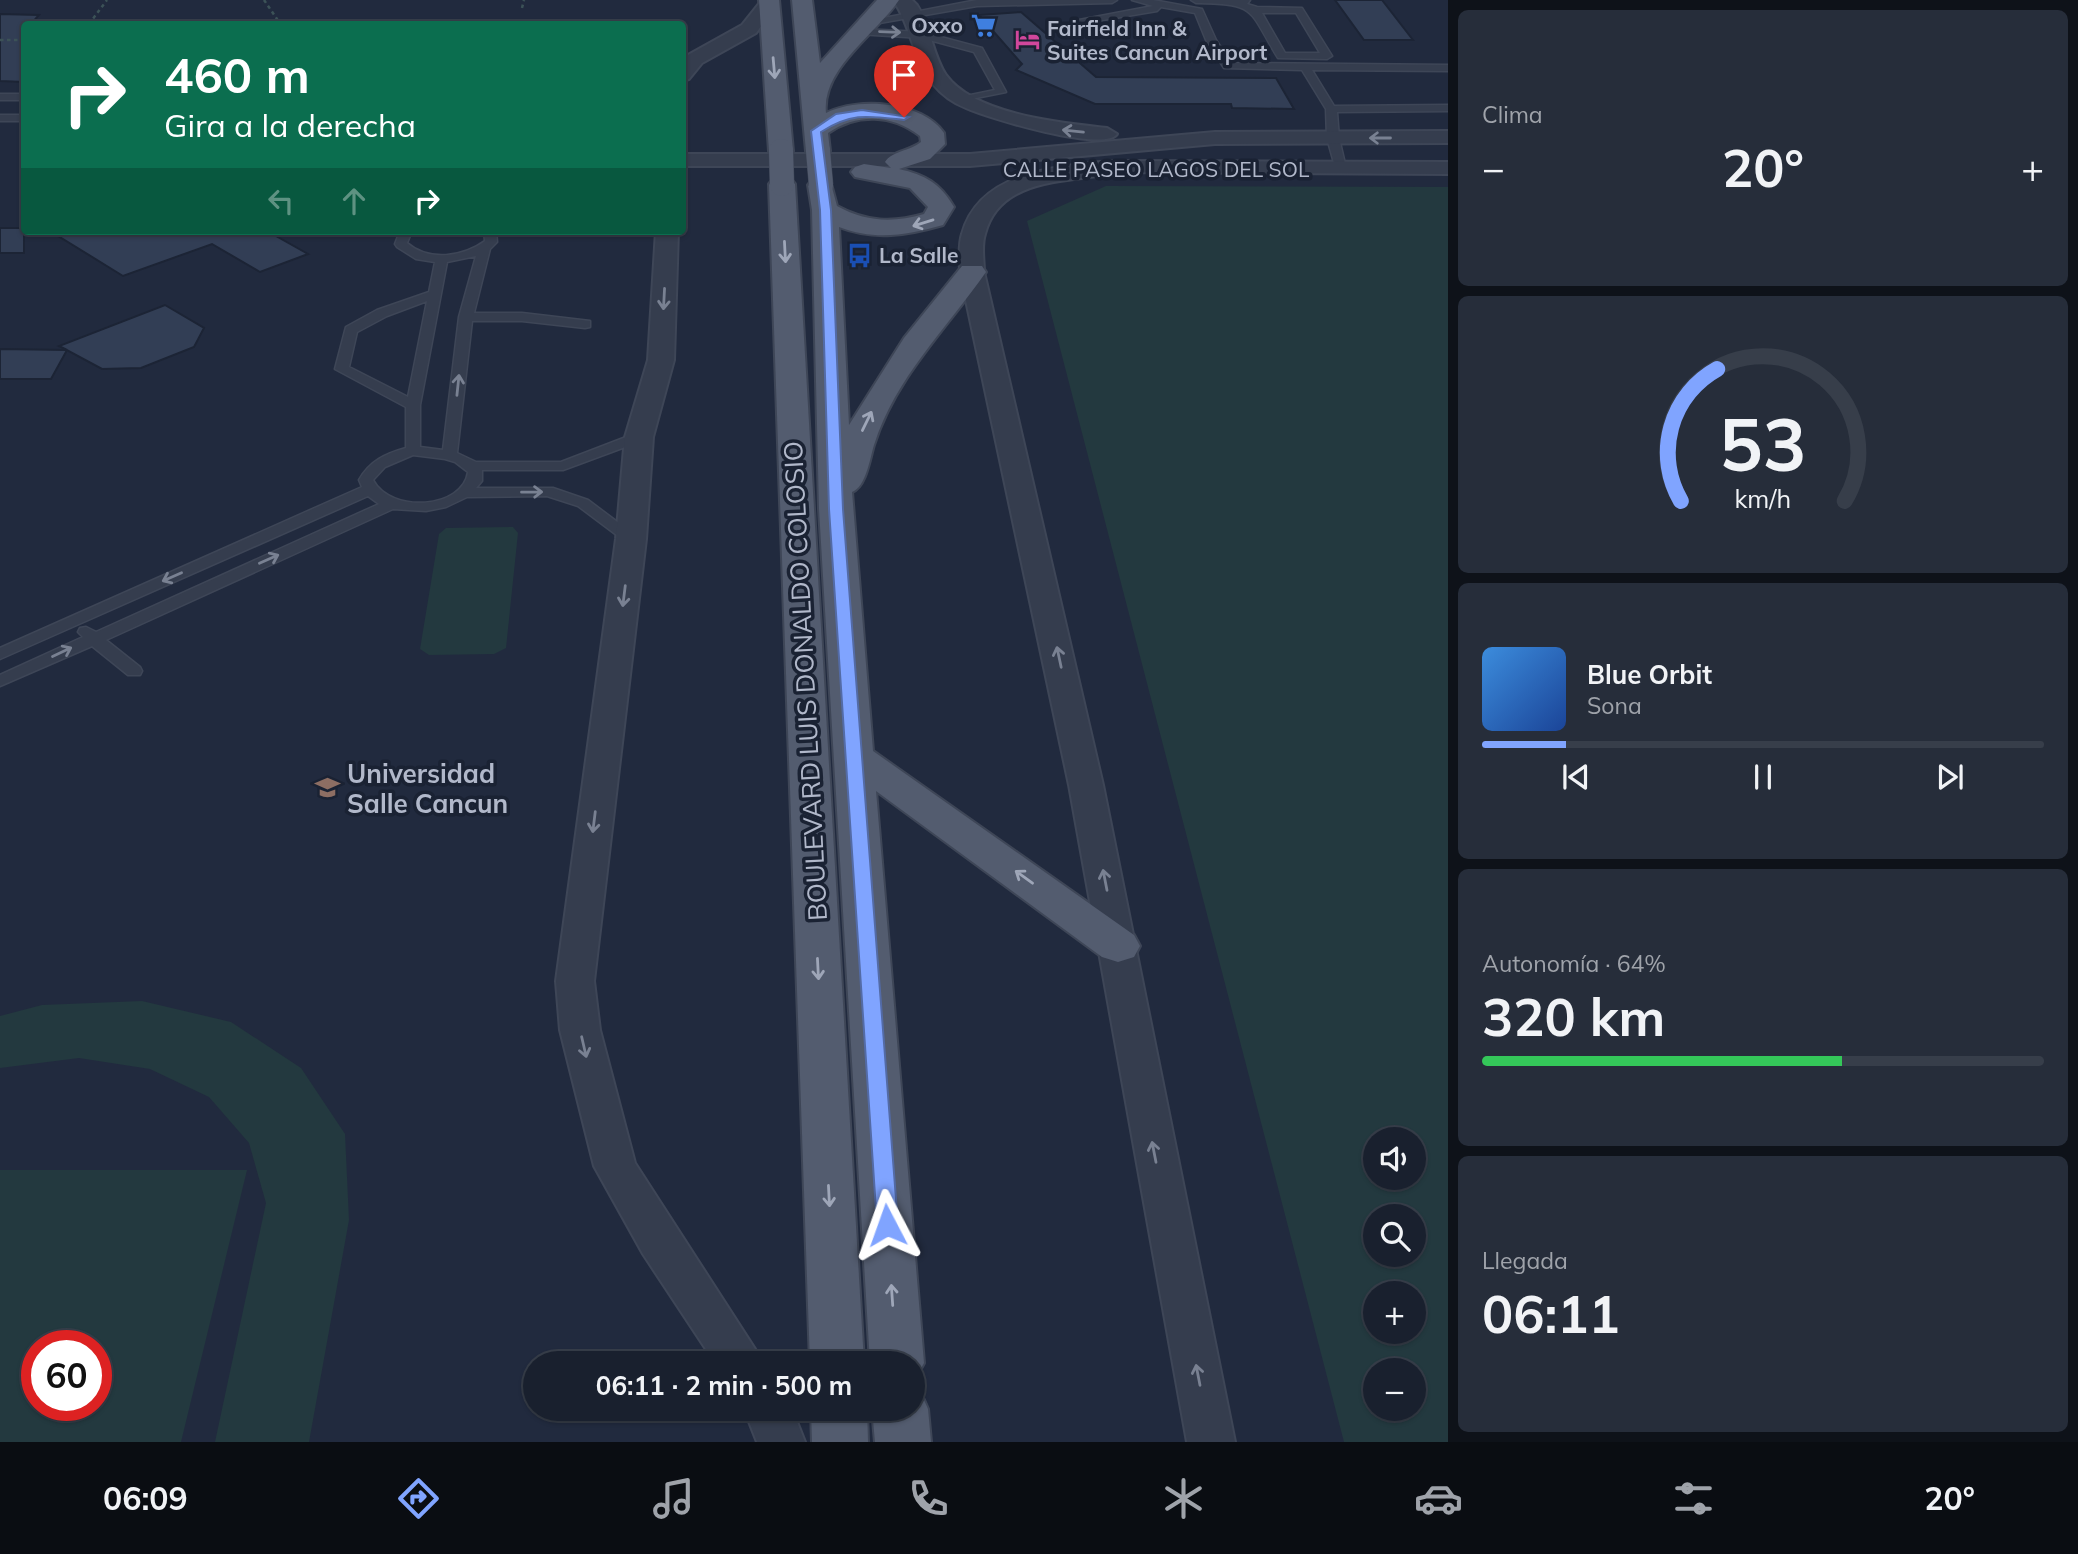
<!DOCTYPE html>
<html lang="es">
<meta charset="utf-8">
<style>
body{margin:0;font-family:Mulish,sans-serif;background:#262d3a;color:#f1f3f6;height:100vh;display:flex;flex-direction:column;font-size:26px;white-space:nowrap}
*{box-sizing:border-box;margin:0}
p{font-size:23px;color:#9fa3aa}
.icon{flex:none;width:38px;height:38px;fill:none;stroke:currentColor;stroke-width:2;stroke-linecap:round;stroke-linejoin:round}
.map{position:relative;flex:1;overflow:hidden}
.side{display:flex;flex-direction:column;gap:10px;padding:10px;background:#0e1219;width:630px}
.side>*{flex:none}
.hud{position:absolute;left:21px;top:21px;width:665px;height:214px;border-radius:7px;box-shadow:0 2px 5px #0004,0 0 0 2px #373e4a;background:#0b6e4f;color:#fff;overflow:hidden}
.buttons{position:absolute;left:1363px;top:1127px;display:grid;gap:14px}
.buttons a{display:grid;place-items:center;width:63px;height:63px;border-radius:50%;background:#19202e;box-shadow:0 2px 5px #0004,0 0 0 2px #373e4a;font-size:35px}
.speed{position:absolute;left:21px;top:1330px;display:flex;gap:14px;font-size:35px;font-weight:700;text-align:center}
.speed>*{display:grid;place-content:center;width:91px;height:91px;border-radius:50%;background:#19202e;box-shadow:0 2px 5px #0004,0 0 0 2px #373e4a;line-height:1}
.speed .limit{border:10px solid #d22;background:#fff;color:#111}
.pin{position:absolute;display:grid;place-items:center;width:60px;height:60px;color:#fff;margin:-72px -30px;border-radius:50% 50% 50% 0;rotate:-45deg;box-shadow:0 0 7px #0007}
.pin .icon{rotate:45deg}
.me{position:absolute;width:77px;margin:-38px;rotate:356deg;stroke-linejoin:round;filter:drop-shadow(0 0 5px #0008)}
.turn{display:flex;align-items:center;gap:24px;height:147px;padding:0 28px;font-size:32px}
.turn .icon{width:91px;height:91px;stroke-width:2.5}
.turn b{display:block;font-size:49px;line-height:60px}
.lanes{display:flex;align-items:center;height:66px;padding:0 28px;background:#0003;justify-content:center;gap:35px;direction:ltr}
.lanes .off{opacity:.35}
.big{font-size:52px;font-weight:700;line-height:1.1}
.side .widget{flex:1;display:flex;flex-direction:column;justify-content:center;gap:10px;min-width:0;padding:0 24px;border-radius:10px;background:#262d3a}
.side .dial{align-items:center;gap:0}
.dial svg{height:182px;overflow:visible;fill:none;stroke:#373e4a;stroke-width:7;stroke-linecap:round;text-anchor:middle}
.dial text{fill:#f1f3f6;stroke:none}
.song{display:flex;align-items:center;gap:21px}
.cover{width:84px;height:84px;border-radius:10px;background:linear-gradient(135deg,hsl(210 70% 55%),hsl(220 70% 35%))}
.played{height:7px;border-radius:4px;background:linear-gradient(90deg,#80a4ff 15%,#373e4a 15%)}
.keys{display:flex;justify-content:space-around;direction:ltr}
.heat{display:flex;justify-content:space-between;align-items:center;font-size:38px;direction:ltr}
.charge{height:10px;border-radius:5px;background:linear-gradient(90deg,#34c759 64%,#373e4a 0)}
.trip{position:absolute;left:523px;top:1351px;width:402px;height:70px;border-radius:35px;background:#19202e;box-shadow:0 2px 5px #0004,0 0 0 2px #373e4a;font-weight:700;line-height:70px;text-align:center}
.tabs{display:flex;height:112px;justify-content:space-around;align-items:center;background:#0a0d12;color:#9fa3aa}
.tabs .icon{width:49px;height:49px}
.tabs .current{color:#80a4ff}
.tabs b{font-size:32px;color:#f1f3f6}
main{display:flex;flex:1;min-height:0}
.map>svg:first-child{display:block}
.green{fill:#23393f;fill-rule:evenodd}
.building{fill:#323e55;stroke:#1c2435;stroke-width:2}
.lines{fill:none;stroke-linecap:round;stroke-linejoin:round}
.lane-casing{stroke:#3e4657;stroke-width:3}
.street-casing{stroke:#3e4657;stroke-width:4}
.primary-casing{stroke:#3e4657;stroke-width:4}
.path{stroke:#3c5257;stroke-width:2.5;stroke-dasharray:3.5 3.5;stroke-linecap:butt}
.lane{fill:#353d4e;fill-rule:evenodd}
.street{fill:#353d4e;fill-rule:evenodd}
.primary{fill:#535c6f;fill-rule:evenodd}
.primary-bridge-casing{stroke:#3e4657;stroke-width:25;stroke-linecap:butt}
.primary-bridge{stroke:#535c6f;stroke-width:24}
.oneway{stroke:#798192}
.oneway2{stroke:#9ea6b8}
.route{fill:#80a4ff;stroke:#536ba6;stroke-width:2}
.labels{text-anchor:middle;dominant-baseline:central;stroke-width:7;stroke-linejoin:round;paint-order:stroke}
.far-poi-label{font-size:21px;font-weight:bold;fill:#b1b8ca;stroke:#1a2233;text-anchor:start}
.far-street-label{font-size:21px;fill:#b1b8ca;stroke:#1a2233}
.street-label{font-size:26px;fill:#b1b8ca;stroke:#1a2233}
.poi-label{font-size:26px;font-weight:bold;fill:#b1b8ca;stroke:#1a2233;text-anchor:start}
</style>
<main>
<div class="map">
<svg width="1448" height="1442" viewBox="0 0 1448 1442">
<rect width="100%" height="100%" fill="#212a3e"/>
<g class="green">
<path d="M1106,186L1448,187V1442H1344L1027,221ZM1376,1139H1414V1178H1376ZM1376,1216H1414V1255H1376ZM1376,1293H1414V1332H1376ZM1376,1370H1414V1409H1376Z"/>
<polygon points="513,527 518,533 506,648 494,654 429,655 420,649 439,534 446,528"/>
<polygon points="142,1001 231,1022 301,1068 345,1134 349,1220 309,1442 215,1442 266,1203 249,1143 209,1097 150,1069 79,1058 0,1068 0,1016 42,1005"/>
<path d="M0,1170H247L181,1442H0ZM37,1346H96V1405H37Z"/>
</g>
<g class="building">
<polygon points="1335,0 1382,0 1413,40 1364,40"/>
<polygon points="1021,12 1096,77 1276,78 1294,109 1232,108 1231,104 1095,104 1016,70 1022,64 979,15"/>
<polygon points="0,14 39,15 31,24 24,24 24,82 0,81"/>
<rect x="0" y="228" width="24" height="25"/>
<polygon points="50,231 267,231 308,254 260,272 212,244 123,276"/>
<polygon points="165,305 204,328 194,347 141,368 102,369 67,350 51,379 0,379 0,349 67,350 59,346"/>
</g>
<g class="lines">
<defs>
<g id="lane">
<polygon points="977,0 1117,0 1112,3 977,6 868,25 863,22"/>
<polygon points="1132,0 1153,0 1202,9 1216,40 1231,63 1448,65 1448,71 1312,70 1334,106 1448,105 1448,111 1337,112 1339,138 1346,168 1336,170 1327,138 1326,109 1302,70 1224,68 1206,40 1195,13 1161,7 1157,11 1079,24 1074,21 1153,6"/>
<path d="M1191,0H1250L1247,4L1257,7L1302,8L1332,56L1327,59L1278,58C1248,9 1258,4 1196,3ZM1262,13H1296L1320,53H1285Z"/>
<polygon points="861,29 922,32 982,48 1006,92 961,101 961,97 995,90 974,52 922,38 858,34 858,30"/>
<rect x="0" y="94" width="24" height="6"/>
<rect x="0" y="115" width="24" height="6"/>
<path d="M400,231H412L407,243C429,262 463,257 485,241L484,231H496L497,242L490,249L474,313H522L590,321V327L585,328L522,321H472L457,453L476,462H561L634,434H644V440L563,470H482V481L476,488H553L588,500L636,536L639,539L636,542H626L578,506L547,496L467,497L446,507L426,511L393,509L106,640L140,667L142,671L140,675H128L92,646L0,686V675L83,637L78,632L80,628L86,627L96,632L379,504L368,496L0,659V648L362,487L359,480C370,461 385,454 406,448V407L335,369L346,327L377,310L429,292L435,262L416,259L397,247L395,244ZM476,256L459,317L443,450L420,447V405L447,262ZM427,301L408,397L349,367L357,332L387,316ZM413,455L445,459L455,462L468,472C463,509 391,514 373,480L385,467Z"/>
</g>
<g id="street">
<polygon points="762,0 776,0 778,3 756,33 702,63 689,79 682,81 682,62 688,55 742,25"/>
<path d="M893,0H912L917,5C931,26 932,54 946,75C975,115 1062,123 1107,128L1117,134C1104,153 988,118 966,108C953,103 941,94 932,83C913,60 911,25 893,0Z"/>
<polygon points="1448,131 1448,143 1215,144 970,166 682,166 682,154 970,154 1215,132"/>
<path d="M1112,161L1448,162V174L1119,172C1073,183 1000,175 985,234C981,246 984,260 984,272L1103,785L1235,1442H1187L1069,785L960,272C960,260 958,246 962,234C979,171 1058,166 1112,161Z"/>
<polygon points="656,231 678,231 674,360 653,437 646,539 594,981 600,1030 635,1163 764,1363 715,1363 643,1254 594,1166 560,1030 556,981 616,539 625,437 648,360"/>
<polygon points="744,1409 792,1409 805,1442 757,1442"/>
</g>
<g id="primary">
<polygon points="759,0 779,0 793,151 790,156 772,156 769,151"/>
<path d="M792,0H812L820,63L877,0H899C877,33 821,69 826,113C858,97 922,101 944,133L945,144L930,159L899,169C925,175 940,183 954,207L943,225C908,235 875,241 839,227L849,425L904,338L962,266H982L986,272C947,328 895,378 874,445C870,458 866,487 852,492L873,751L1134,935L1140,946L1134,957L1118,962L1102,957L876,791L924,1363L914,1381V1363H870L819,509L812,210L808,185L812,180H830L837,206C866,222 893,223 924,214L928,207L910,188L855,177L851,172L855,167L864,164L891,168L885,162C892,151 910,151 921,142L920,136C892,114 857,113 828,133L830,151L827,156H809L806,151Z"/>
<polygon points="782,176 791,179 795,184 864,1363 810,1363 769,184 773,179"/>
<polygon points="914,1389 920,1391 928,1409 931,1442 875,1442 872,1409 914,1409"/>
<polygon points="811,1409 867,1409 868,1442 812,1442"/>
</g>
</defs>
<use href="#lane" class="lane-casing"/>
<use href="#street" class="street-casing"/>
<use href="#primary" class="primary-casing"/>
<g class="path">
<polyline points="264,0 277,19 274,24"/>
<polyline points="522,8 524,0"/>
<polyline points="89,24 107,0"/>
<polyline points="0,40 24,40"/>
</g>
<use href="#lane" class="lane"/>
<use href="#street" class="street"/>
<use href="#primary" class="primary"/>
<defs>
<g id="primary-bridge">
<polyline points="781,151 782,184"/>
<polyline points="818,151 821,185"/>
</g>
</defs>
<use href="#primary-bridge" class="primary-bridge-casing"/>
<use href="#primary-bridge" class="primary-bridge"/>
</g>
<defs><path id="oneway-shaft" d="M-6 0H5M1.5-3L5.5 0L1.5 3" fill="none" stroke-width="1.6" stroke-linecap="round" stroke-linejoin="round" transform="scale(1.75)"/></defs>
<g class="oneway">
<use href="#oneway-shaft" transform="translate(890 32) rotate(2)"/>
<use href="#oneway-shaft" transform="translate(1073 131) rotate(-174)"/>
<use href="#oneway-shaft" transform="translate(1380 138) rotate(180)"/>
<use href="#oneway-shaft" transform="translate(664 299) rotate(93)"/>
<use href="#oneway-shaft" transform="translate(458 385) rotate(-84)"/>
<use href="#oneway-shaft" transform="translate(532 492) rotate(-1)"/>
<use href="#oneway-shaft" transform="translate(269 559) rotate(-24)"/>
<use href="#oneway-shaft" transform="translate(172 577) rotate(156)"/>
<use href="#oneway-shaft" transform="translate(624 596) rotate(97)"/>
<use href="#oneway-shaft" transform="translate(62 652) rotate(-25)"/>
<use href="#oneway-shaft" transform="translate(1059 657) rotate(-102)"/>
<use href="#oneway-shaft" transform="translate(594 822) rotate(97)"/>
<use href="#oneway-shaft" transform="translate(1105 880) rotate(-101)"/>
<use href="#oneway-shaft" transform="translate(584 1047) rotate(77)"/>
<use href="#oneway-shaft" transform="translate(1154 1152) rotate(-101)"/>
<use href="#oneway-shaft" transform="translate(1198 1375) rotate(-101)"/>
</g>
<g class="oneway2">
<use href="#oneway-shaft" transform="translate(774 68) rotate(85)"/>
<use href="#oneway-shaft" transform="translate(923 223) rotate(163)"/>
<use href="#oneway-shaft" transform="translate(785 252) rotate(87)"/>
<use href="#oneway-shaft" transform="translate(867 421) rotate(-64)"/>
<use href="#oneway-shaft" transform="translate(1024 877) rotate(-144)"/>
<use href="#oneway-shaft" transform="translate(818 969) rotate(87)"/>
<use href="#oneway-shaft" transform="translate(829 1196) rotate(87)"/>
<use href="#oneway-shaft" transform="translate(892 1295) rotate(-94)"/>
</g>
<path class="route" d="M862,110L909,117L904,120C869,116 852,112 821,132L831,210L843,509L898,1225L895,1231L887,1234L880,1231L877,1225L829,509L820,210L811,131L836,114Z"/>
<defs>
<symbol id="supermarket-bare" viewBox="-9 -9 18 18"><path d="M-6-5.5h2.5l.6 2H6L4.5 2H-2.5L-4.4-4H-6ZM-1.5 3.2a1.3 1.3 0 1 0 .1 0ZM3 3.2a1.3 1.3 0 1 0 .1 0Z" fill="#3f7fe0" stroke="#1a2233" stroke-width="2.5" paint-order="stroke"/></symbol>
<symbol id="hotel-bare" viewBox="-9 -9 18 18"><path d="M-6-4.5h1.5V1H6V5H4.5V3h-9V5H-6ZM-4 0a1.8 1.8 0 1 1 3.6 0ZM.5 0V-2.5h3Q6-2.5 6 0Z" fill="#d1479c" stroke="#1a2233" stroke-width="2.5" paint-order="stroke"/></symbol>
<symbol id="bus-bare" viewBox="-9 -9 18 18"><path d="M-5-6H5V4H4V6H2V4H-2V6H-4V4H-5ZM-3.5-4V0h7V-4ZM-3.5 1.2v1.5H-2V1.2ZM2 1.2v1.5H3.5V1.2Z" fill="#1a4fb4" stroke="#1a2233" stroke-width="2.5" paint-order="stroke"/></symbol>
<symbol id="university-bare" viewBox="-9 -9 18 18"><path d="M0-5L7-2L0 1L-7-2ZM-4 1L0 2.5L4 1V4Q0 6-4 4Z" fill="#8d6e63" stroke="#1a2233" stroke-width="2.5" paint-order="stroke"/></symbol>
</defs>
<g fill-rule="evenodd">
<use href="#supermarket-bare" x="966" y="8" width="35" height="35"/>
<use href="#hotel-bare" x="1010" y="22" width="35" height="35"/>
<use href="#bus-bare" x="842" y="238" width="35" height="35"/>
<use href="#university-bare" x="310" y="770" width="35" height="35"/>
</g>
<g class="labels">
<g class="far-poi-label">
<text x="963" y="25" text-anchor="end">Oxxo</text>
<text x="1047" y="28">Fairfield Inn &amp;<tspan x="1047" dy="24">Suites Cancun Airport</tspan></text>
<text x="879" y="255">La Salle</text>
</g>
<g class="far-street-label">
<text x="1156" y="169">CALLE PASEO LAGOS DEL SOL</text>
</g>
<g class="street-label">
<text transform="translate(805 681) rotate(-93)">BOULEVARD LUIS DONALDO COLOSIO</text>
</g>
<g class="poi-label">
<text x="347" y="773">Universidad<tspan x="347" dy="30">Salle Cancun</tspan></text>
</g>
</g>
</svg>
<div class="buttons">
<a><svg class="icon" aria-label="sound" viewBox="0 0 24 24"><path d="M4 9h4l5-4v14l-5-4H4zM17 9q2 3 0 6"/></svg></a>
<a><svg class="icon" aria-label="search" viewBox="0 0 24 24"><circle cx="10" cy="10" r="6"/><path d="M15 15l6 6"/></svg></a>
<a>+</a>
<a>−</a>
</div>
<div class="speed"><div class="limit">60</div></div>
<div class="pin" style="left:904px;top:117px;background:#d93025"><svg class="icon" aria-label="arrive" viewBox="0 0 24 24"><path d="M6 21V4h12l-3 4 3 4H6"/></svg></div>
<svg class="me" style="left:887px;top:1225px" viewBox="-20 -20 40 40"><path d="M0-17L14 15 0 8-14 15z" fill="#80a4ff" stroke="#fff" stroke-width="4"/></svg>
<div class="trip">06:11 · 2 min · 500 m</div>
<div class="hud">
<div class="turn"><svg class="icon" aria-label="right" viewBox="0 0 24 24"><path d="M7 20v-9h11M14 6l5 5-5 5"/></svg><div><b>460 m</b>Gira a la derecha</div></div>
<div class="lanes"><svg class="icon off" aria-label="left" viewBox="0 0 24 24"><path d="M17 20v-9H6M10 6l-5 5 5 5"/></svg><svg class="icon off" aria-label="ahead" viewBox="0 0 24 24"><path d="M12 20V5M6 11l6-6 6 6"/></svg><svg class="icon" aria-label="right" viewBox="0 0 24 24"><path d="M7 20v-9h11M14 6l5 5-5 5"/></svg></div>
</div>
</div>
<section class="side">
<div class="widget"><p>Clima</p>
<div class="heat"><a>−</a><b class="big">20°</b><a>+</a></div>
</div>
<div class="widget dial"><svg viewBox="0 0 100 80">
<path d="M14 69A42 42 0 1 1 86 69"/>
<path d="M14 69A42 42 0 0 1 30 11" stroke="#80a4ff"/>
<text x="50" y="56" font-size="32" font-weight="700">53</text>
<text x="50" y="72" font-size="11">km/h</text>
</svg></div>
<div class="widget">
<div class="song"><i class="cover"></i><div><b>Blue Orbit</b><p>Sona</p></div></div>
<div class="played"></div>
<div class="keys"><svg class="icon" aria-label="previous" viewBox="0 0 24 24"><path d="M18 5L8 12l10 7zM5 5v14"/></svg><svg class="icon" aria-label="pause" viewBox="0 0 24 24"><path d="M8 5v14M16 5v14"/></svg><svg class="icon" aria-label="next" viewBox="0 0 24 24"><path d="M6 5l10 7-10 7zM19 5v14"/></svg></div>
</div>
<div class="widget"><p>Autonomía · 64%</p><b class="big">320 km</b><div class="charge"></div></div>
<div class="widget"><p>Llegada</p><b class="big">06:11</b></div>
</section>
</main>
<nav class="tabs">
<b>06:09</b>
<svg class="icon current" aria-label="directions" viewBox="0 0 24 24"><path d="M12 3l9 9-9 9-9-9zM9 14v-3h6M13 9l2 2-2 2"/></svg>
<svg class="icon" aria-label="music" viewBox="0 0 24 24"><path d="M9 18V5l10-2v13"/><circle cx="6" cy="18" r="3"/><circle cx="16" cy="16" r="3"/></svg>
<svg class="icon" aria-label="phone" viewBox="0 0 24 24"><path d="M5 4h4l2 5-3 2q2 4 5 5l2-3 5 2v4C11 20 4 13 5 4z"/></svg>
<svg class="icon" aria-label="climate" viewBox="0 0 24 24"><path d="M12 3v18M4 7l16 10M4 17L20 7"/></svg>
<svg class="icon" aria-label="car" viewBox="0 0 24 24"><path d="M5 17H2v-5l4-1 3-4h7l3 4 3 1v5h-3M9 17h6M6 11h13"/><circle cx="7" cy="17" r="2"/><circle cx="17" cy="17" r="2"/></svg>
<svg class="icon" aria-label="filters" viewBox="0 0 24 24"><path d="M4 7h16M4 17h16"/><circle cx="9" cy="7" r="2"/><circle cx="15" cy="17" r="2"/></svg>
<b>20°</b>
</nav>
